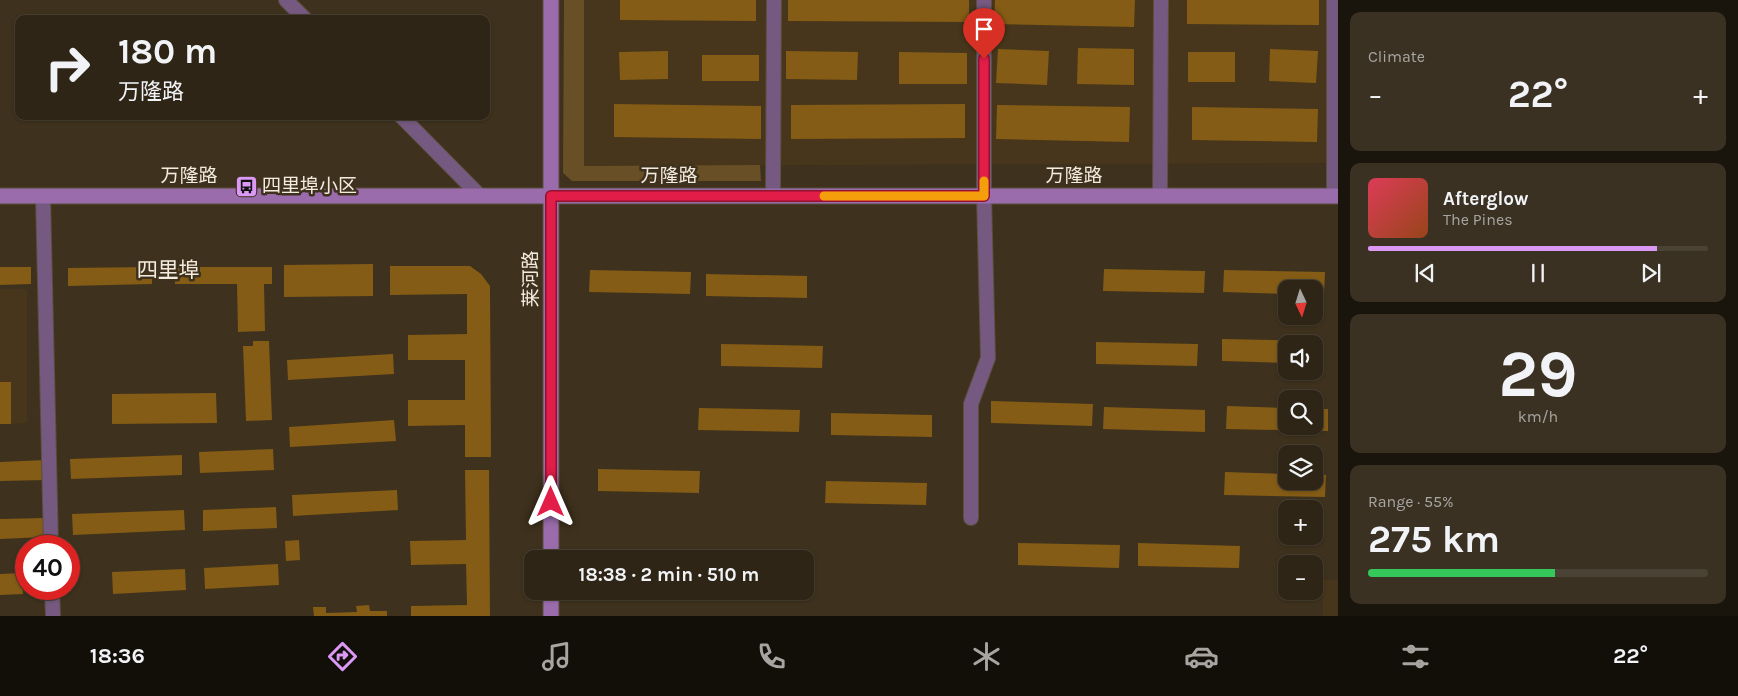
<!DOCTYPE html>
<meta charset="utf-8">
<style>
body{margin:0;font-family:Karla,"Noto Sans SC",sans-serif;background:#3a3123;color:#f1f3f6;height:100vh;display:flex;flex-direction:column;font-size:19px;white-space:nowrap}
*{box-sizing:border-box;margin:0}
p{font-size:16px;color:#a7a5a1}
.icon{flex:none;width:28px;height:28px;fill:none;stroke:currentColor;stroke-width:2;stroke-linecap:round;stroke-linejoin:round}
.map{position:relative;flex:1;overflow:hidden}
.sheet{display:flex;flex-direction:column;gap:12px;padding:12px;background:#19140c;width:400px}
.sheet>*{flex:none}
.banner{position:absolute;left:15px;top:15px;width:475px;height:105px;border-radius:10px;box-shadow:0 1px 4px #0004,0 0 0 1px #494235;background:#2e2516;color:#f1f3f6;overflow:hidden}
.needle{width:32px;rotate:176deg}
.buttons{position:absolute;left:1278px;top:280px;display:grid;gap:10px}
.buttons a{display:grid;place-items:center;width:45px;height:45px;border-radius:10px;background:#2e2516;box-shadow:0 1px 4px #0004,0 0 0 1px #494235;font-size:25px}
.speed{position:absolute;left:15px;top:535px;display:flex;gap:10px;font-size:25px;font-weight:700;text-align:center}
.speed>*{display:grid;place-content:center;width:65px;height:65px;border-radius:50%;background:#2e2516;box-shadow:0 1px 4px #0004,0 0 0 1px #494235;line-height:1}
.speed .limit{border:8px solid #d22;background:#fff;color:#111}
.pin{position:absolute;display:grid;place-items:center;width:42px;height:42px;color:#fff;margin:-51px -21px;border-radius:50% 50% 50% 0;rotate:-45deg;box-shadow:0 0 5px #0007}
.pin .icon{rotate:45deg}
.me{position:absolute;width:55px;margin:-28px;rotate:0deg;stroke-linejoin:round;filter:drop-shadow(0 0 4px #0008)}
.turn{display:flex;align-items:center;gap:18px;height:105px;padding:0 20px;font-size:22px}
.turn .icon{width:65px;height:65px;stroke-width:2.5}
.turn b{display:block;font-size:35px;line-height:42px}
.big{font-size:38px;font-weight:700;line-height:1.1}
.sheet .tile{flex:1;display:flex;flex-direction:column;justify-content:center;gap:8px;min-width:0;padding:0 18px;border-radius:10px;background:#3a3123}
.sheet .dial{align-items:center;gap:0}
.dial b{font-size:65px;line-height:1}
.song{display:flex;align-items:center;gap:15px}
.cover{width:60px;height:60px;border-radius:8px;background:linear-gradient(135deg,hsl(350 70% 55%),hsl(20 70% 35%))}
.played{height:5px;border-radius:2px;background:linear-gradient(90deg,#db99f5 85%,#494235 85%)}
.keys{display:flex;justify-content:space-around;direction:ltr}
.heat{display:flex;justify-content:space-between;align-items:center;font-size:28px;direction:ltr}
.charge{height:8px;border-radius:4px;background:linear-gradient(90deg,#34c759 55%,#494235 0)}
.trip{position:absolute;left:524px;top:550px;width:290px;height:50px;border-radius:10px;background:#2e2516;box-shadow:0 1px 4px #0004,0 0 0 1px #494235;font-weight:700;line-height:50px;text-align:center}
.tabs{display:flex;height:80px;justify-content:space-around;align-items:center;background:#120f09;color:#a7a5a1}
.tabs .icon{width:35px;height:35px}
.tabs .active{color:#db99f5}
.tabs b{font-size:22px;color:#f1f3f6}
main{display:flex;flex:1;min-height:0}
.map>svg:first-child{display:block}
.built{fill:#47361b}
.green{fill:#694f25}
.building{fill:#845c15}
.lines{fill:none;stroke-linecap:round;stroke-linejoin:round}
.street-casing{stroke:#5b4f3c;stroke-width:16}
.secondary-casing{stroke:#5b4f3c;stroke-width:17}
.street{stroke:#755981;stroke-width:14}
.secondary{stroke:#9a6cac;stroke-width:15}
.route-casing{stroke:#92132f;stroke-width:12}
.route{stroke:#e11d48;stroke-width:9}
.slow{stroke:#f59e0b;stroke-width:9}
.labels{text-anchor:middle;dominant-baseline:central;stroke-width:5;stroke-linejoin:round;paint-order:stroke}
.street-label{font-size:19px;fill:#f4ebdf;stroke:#3e311d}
.poi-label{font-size:19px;fill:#f4ebdf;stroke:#3e311d;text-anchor:start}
.quarter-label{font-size:21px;fill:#f4ebdf;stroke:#3e311d}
</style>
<main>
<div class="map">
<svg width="1338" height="616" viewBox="0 0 1338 616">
<rect width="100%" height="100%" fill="#3e311d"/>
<g class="built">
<polygon points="584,0 1338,0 1338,163 584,166"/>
<polygon points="0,289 27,289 27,423 0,424"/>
<rect x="1323" y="580" width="15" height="36"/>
</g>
<polygon class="green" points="564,0 584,0 584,166 760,165 761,181 572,181 563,173"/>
<g class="building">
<polygon points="620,0 756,0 756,21 620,20"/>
<polygon points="788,0 969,0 969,22 788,21"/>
<polygon points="995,0 1135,0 1134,27 994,24"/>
<polygon points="1187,0 1319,0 1319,25 1187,24"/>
<polygon points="1078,48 1134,49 1134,85 1077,84"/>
<polygon points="998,49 1049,51 1047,85 996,83"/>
<polygon points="1270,49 1318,51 1316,83 1269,81"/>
<polygon points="668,51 668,79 620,80 619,52"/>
<polygon points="786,51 858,52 857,80 786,79"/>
<polygon points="899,52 967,53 967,84 899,84"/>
<rect x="1188" y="52" width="47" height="30"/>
<rect x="702" y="55" width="57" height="26"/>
<polygon points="614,104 761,106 761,139 614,137"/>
<polygon points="965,104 965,138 791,139 791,105"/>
<polygon points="997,105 1130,107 1129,142 996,139"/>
<polygon points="1192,107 1318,109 1317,142 1192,140"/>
<polygon points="373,264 373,296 284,297 284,265"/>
<polygon points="390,266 470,266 481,274 490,286 491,457 465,457 465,425 408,426 408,400 465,400 465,360 408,360 408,335 467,334 467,294 390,295"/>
<polygon points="0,267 31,267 31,284 0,285"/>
<polygon points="152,267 152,284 68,286 68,268"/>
<polygon points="175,267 272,267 272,284 264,284 265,331 238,332 237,284 175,284"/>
<polygon points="1104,269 1205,271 1204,293 1103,291"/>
<polygon points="590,270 691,272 690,294 589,292"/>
<polygon points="1224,270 1325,272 1324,295 1314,294 1314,289 1286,289 1286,294 1223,292"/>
<polygon points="706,274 807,276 807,298 706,296"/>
<polygon points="1222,339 1323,341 1323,363 1314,363 1314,344 1286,344 1286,363 1222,361"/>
<polygon points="253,341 269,341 272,420 246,421 243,346 253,346"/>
<polygon points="1096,342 1198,344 1197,366 1096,364"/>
<polygon points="721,344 823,346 822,368 721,366"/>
<polygon points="393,354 394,374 288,380 287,360"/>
<rect x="0" y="382" width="11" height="42"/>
<polygon points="216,393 217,423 112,424 112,394"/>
<polygon points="991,401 1093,404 1092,426 991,423"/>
<polygon points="1227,406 1286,408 1286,426 1314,426 1314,409 1328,409 1328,431 1226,429"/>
<polygon points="1104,407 1205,410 1205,432 1103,429"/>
<polygon points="699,408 800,410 799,432 698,430"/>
<polygon points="831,413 932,415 932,437 831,435"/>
<polygon points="394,420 396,441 290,447 289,427"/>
<polygon points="273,449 274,470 200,473 199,452"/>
<polygon points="182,455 182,475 71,479 70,459"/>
<polygon points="46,460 46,480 0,481 0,462"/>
<polygon points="598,469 700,471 699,493 598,491"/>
<polygon points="465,470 489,470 490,616 411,616 411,606 467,605 466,564 411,565 410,541 466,540"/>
<polygon points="1225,472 1286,474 1286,481 1314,481 1314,474 1326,475 1325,497 1224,495"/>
<polygon points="826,481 927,483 926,505 825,503"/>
<polygon points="397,490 398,510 293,516 292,495"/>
<polygon points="276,507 277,528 203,531 203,510"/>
<polygon points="184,510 185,530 73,535 72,514"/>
<polygon points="44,518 45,537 0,539 0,519"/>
<polygon points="299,540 300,560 286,561 285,541"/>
<polygon points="1018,543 1120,545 1119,568 1018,565"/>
<polygon points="1138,543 1240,546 1239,568 1138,566"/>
<polygon points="278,564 279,585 205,589 204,568"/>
<polygon points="185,569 186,590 113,594 112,572"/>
<polygon points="22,573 23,594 0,595 0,574"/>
<polygon points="369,605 370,611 387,611 387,616 314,616 313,607 326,607 326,613 357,612 356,606"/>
</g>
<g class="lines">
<defs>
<g id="street">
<polyline points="286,0 305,19"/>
<polyline points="401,116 480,196"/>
<polyline points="43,196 51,546"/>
<polyline points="773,196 774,0"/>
<polyline points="1160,196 1161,0"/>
<polyline points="1334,196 1334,0"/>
<polyline points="971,518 971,404 988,358 984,196 984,0"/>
<polyline points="52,589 53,616"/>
</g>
<g id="secondary">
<polyline points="0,196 1338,196"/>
<polyline points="551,559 551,0"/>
<polyline points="551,591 551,616"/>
</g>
</defs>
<use href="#street" class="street-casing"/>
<use href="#secondary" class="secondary-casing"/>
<use href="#street" class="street"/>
<use href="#secondary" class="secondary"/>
</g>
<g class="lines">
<defs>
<polyline id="route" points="551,502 551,196 984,196 984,59"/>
</defs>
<use href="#route" class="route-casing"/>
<use href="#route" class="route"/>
<polyline class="slow" points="824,196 984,196 984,181"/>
</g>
<defs>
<symbol id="bus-square" viewBox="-11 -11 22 22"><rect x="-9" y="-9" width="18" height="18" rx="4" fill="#db99f5" stroke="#3e311d"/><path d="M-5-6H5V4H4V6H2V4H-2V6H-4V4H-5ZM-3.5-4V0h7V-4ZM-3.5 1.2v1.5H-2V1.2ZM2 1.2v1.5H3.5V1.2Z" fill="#111"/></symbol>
</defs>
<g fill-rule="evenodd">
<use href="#bus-square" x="234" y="174" width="25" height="25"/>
</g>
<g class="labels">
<g class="street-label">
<text x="189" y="176">万隆路</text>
<text x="669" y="176">万隆路</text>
<text x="1074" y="176">万隆路</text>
<text transform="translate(531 279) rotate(-90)">莱河路</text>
</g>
<g class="poi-label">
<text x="262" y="186">四里埠小区</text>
</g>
<g class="quarter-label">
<text x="168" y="270">四里埠</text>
</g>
</g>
</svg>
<div class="buttons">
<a><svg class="needle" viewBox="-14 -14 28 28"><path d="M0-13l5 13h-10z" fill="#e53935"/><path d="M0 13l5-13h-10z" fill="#a7a5a1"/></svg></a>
<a><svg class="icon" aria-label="sound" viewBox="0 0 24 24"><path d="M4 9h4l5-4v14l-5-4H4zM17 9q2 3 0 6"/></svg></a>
<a><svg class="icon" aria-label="search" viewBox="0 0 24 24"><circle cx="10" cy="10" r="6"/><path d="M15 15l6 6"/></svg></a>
<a><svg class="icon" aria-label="layers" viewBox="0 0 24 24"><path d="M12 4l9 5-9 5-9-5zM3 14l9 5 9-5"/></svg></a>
<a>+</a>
<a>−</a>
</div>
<div class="speed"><div class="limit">40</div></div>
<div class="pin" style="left:984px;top:59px;background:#d93025"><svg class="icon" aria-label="arrive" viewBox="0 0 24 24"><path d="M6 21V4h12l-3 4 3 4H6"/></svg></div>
<svg class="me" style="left:551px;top:502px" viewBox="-20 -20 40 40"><path d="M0-17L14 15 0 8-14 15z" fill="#e11d48" stroke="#fff" stroke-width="4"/></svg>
<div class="trip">18:38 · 2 min · 510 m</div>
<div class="banner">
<div class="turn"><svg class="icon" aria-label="right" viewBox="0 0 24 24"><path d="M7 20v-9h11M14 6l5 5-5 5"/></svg><div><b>180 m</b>万隆路</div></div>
</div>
</div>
<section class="sheet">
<div class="tile"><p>Climate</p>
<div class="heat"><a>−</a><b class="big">22°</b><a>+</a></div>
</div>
<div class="tile">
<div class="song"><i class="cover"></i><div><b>Afterglow</b><p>The Pines</p></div></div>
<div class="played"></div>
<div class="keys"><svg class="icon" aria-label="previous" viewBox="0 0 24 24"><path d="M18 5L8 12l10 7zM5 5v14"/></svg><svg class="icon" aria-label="pause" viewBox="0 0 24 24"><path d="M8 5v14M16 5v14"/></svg><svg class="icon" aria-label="next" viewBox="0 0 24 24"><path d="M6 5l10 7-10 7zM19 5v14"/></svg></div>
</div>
<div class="tile dial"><b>29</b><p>km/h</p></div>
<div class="tile"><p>Range · 55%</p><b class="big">275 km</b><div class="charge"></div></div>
</section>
</main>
<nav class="tabs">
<b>18:36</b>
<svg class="icon active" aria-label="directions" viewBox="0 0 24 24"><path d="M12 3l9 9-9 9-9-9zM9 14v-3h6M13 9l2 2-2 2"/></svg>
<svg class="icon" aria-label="music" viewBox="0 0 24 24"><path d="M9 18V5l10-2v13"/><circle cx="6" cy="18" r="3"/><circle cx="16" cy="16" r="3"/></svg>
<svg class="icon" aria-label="phone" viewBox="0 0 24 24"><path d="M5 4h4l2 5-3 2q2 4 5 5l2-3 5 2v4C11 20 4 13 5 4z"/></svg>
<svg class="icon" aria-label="climate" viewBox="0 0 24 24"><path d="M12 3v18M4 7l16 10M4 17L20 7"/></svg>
<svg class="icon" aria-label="car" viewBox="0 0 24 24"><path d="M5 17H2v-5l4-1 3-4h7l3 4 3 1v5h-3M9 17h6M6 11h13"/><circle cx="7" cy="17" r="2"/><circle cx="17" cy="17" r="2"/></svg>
<svg class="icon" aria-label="filters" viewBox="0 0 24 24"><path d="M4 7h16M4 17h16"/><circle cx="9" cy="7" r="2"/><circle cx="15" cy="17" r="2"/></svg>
<b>22°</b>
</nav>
